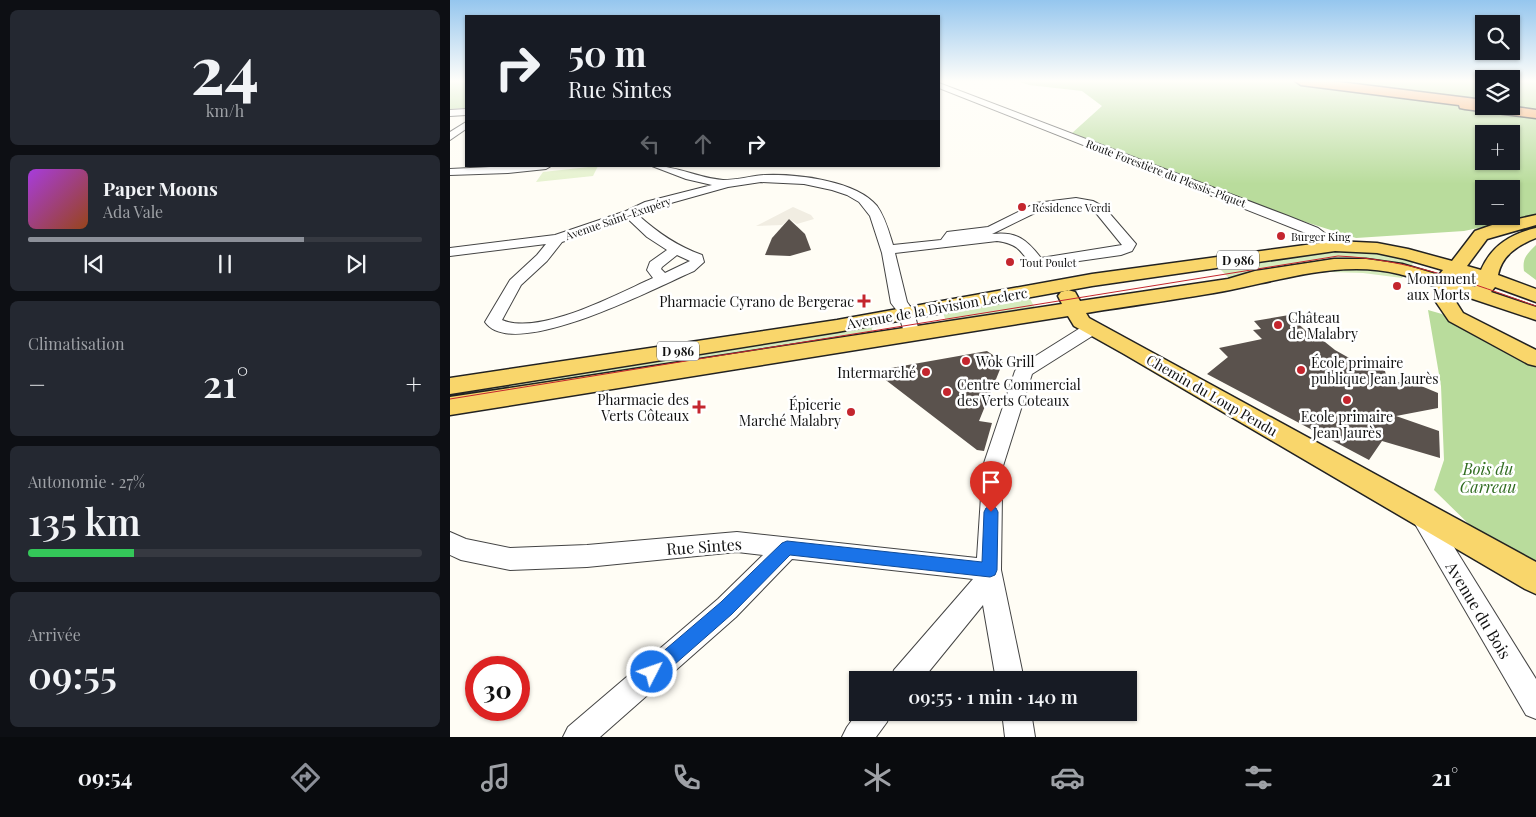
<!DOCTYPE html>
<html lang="fr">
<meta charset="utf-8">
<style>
body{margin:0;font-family:"Playfair Display",serif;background:#242831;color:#f1f3f6;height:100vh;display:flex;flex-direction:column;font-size:19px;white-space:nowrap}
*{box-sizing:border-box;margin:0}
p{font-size:16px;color:#9ea1a6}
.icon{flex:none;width:28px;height:28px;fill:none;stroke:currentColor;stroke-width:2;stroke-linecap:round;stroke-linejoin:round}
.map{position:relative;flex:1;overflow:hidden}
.drawer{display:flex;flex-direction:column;gap:10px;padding:10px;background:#0d0f14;width:450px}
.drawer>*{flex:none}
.banner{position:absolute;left:15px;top:15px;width:475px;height:152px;border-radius:0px;box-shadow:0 1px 4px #0004;background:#171b24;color:#f1f3f6;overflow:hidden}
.buttons{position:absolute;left:1025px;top:15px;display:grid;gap:10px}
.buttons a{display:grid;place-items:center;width:45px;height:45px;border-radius:0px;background:#171b24;box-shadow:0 1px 4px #0004;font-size:25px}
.speed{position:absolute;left:15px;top:656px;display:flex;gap:10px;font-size:25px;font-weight:700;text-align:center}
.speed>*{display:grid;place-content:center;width:65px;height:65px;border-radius:50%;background:#171b24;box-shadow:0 1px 4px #0004;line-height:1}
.speed .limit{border:8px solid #d22;background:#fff;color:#111}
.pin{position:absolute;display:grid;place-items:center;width:42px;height:42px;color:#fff;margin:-51px -21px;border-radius:50% 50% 50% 0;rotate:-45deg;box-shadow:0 0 5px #0007}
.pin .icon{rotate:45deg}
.me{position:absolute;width:55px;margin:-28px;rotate:49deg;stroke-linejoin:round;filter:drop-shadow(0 0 4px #0008)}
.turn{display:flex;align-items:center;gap:18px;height:105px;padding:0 20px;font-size:22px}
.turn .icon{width:65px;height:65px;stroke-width:2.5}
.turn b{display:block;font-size:35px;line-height:42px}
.lanes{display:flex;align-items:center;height:48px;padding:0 20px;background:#0003;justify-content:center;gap:25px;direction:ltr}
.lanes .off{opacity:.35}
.big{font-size:38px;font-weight:600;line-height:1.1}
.drawer .widget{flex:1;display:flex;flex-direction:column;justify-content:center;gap:8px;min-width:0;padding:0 18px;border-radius:8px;background:#242831}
.drawer .dial{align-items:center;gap:0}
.dial b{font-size:65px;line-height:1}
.song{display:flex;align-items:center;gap:15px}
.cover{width:60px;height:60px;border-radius:8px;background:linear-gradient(135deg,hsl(280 70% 55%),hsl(20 70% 35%))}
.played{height:5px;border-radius:2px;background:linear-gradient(90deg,#8c9099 70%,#363941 70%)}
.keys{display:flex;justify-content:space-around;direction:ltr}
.heat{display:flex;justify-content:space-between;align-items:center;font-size:28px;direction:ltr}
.charge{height:8px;border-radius:4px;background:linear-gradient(90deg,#34c759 27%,#363941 0)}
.trip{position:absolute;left:399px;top:671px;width:288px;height:50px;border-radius:0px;background:#171b24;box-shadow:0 1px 4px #0004;font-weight:600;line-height:50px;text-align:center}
.dock{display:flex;height:80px;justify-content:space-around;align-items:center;background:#090b0e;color:#9ea1a6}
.dock .icon{width:35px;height:35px}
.dock .selected{color:#8c9099}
.dock b{font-size:22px;color:#f1f3f6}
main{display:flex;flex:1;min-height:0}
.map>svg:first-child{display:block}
.green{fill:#d5ebbd}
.forest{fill:#b9dc9c;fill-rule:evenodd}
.pitch{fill:#e6f2cf}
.plaza{fill:#f1ede2}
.building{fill:#5a524d}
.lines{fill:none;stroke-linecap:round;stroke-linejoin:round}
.minor-casing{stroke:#444;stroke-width:2}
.major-casing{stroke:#222;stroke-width:3}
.highway-casing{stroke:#222;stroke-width:3}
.minor{fill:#fff;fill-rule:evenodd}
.major{fill:#f9d66b;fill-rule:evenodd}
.highway{fill:#f5a25d;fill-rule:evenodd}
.tram{stroke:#c4262e;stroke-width:1}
.route{fill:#1a73e8;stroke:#114b97}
.poi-dot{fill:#c4262e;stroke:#fff;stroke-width:2}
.labels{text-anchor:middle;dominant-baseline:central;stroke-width:5;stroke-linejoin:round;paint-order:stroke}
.far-street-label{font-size:11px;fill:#111;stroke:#fff}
.far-poi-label{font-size:11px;fill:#111;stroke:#fff;text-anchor:start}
.shield{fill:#fff;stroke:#585858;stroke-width:1}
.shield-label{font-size:12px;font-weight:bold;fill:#111}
.poi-label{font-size:14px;fill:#111;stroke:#fff;text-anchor:start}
.street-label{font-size:14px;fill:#111;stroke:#fff}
.near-park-label{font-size:16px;font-style:italic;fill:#2f6b1f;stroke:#fff}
.near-street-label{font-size:16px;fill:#111;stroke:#fff}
</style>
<main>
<section class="drawer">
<div class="widget dial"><b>24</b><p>km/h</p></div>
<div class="widget">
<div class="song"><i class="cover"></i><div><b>Paper Moons</b><p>Ada Vale</p></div></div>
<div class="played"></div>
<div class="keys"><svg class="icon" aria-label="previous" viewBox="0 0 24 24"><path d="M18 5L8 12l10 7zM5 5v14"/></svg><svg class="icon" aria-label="pause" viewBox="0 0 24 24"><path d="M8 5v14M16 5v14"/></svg><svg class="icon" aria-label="next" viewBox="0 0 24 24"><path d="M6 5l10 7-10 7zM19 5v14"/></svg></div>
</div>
<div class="widget"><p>Climatisation</p>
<div class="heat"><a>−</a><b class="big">21°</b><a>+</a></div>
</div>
<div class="widget"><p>Autonomie · 27%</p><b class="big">135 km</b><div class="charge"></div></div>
<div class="widget"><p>Arrivée</p><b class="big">09:55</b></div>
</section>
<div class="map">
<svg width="1086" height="737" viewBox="0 0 1086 737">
<rect width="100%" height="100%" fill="#fffdf5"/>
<g class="green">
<polygon points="916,250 967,259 960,267 928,260 888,260 781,280 766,265 870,251"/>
<polygon points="888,269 929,271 953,276 952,278 913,273 880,272 859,274"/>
<polygon points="579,297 586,310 497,324 492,310"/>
<polygon points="421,323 423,336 0,403 0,389"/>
</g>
<g class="forest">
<polygon points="0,81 16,81 16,108 0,109"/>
<path d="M567,81H1034V106H1061V81H1086V216L1014,231L906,238L846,219L621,134L652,106L632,91L579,85ZM1034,134H1061V161H1034ZM1034,189H1061V216H1034Z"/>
<path d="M1086,245V280L1074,271C1072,258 1077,254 1086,245Z"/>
<polygon points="978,310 992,314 1004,323 1086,368 1086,568 1033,538 984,490 994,460 991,386"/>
</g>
<polygon class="pitch" points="148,166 143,176 86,182 93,172"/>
<polygon class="plaza" points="343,207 361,215 364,219 347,224 339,219 332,225 306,226"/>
<g class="building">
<polygon points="339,219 355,234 361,250 340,256 315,255 322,238"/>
<polygon points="839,315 856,331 860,330 885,350 908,363 935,371 938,383 959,381 988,393 988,408 946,416 989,431 990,458 932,441 919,460 757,374 778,357 769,348 812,339 803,330 811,329 804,321"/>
<polygon points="537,351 553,362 529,421 542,423 534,451 527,450 424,371"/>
</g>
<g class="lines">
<defs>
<g id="minor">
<polygon points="489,83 838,216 868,228 892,246 890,249 880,249 858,234 489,88"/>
<polygon points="16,109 16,115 0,116 0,110"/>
<polygon points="16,122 16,129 0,140 0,132"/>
<polygon points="62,166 101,166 96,169 58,173 0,175 0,169"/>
<path d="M202,166C229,166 247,178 273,180C287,180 301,176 315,175C346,174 406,180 427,206C435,217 439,232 443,245L491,240L497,232L538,227L586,203L626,198L643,201L654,207L686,244L682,251L671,255L587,267L582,266C570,250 568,244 547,241L445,253L457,302L464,312L470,335L468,339L462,340L456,339L448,312L441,303L432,253L420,216L409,202L397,195L382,190L354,184L311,182L278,187L203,208L188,215C208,233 227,246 252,255L254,262L244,271C209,286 63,363 35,322L60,280L87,255L96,244L0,256V248L105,235L176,211L195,202L262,185L236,179ZM626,206L636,207L646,213L672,245L591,258C577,240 567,231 542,234L593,209ZM178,219L197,237L217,250L200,262L197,270L203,278C167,294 90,336 52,320L71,285L97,261L112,242ZM227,255L240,261L215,273L211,269L212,267Z"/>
<polygon points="641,324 647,325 649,329 647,333 582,374 553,466 552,494 551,570 574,680 546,680 533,605 472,680 440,680 444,670 523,579 342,559 286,617 150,737 113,737 118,727 268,599 313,555 287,552 137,567 60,570 11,560 0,555 0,532 16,539 60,548 137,545 287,532 527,558 533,466 565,371 568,367 635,325"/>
<polygon points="973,507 981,510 1086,679 1086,719 1076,715 965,524 962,517 965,510"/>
<polygon points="408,712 441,712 437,722 426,737 392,737 397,727"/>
<polygon points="552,712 581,712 585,737 555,737"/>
</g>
<path id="major" d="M1086,215V225L1037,239L1017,266L1031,270C1042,245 1061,234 1086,228V238C1068,245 1052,255 1048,275L1086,289V302L1045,287L1041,292L1086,307V320L1005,293L1006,302L1013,313L1086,350V366L1078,364L999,321L986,302V287C974,282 962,277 949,274C893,260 835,279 780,290C733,299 684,305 636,313L639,318L1086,562V594L1075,589L674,354L624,326L618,316L0,415V397L612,304L608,296L611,292L618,290L625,292L630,301L778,279L805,271L884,259H916L952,264L989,275L993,270L955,259L927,253L885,251L642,286L387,332L0,394V378L387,320L642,274L885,241L927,243L958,249L1002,261L1025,231L1045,224ZM1009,275L1028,281L1025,287L1006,281Z"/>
<polygon id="highway" points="845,81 881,81 1034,100 1034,106 1057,106 1086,110 1086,118 1015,109 1010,108 1009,105 851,85"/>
</defs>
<use href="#minor" class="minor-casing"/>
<use href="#major" class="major-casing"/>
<use href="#highway" class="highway-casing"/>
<use href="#minor" class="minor"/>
<use href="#major" class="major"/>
<use href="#highway" class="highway"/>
<path class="tram" d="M0,399L888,256C958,259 1021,283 1086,306"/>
</g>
<linearGradient id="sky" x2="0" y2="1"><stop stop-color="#95c6ee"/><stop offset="0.44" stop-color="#fffefa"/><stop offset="1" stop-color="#fffefa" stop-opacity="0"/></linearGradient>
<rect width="1086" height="184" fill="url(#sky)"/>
<polygon class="route" points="541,506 546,508 548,512 547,570 545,575 540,577 340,555 282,614 208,679 202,681 196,679 193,672 196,666 271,602 332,543 337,541 532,562 534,512 536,508"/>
<g class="poi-dot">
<circle cx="572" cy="207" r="5"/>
<circle cx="831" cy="236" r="5"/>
<circle cx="560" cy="262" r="5"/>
<circle cx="947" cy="286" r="5"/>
<path d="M411.5 293.5h5v5h5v5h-5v5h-5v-5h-5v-5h5z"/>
<circle cx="828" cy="325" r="5"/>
<circle cx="516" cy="361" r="5"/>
<circle cx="851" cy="370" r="5"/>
<circle cx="476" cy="372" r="5"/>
<circle cx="497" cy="392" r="5"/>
<circle cx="897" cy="400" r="5"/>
<path d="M246.5 399.5h5v5h5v5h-5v5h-5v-5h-5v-5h5z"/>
<circle cx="401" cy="412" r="5"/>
</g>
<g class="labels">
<g class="far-street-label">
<text transform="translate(716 173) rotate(21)">Route Forestière du Plessis-Piquet</text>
<text transform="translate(168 218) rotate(-19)">Avenue Saint-Exupéry</text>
</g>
<g class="far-poi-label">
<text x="582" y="207">Résidence Verdi</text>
<text x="841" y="236">Burger King</text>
<text x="570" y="262">Tout Poulet</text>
</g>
<g class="shield">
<rect x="767" y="250.5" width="42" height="19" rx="4"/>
<rect x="207" y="341.5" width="42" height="19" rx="4"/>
</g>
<g class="shield-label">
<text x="788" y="260">D 986</text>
<text x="228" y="351">D 986</text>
</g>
<g class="poi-label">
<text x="957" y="278">Monument<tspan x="957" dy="16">aux Morts</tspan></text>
<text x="404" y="301" text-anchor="end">Pharmacie Cyrano de Bergerac</text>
<text x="838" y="317">Château<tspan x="838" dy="16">de Malabry</tspan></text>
<text x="526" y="361">Wok Grill</text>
<text x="861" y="362">École primaire<tspan x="861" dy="16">publique Jean Jaurès</tspan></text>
<text x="466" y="372" text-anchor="end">Intermarché</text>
<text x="507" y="384">Centre Commercial<tspan x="507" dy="16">des Verts Coteaux</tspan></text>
<text x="239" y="399" text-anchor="end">Pharmacie des<tspan x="239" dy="16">Verts Côteaux</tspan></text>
<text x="391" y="404" text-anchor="end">Épicerie<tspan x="391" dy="16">Marché Malabry</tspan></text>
<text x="897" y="416" text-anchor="middle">Ecole primaire<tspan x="897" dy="16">Jean Jaurès</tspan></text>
</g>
<g class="street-label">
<text transform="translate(487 308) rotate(-10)">Avenue de la Division Leclerc</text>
<text transform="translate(762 395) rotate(30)">Chemin du Loup Pendu</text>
</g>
<g class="near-park-label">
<text x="1038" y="468">Bois du<tspan x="1038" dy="18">Carreau</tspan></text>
</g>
<g class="near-street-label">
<text transform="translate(254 546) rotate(-4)">Rue Sintes</text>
<text transform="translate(1029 610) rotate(59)">Avenue du Bois</text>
</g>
</g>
</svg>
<div class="buttons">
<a><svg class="icon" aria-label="search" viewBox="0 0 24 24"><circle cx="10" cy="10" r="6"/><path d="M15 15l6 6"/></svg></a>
<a><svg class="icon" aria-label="layers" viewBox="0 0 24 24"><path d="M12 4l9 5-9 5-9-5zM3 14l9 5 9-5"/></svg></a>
<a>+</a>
<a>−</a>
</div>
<div class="speed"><div class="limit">30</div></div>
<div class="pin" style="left:541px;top:512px;background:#d93025"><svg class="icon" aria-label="arrive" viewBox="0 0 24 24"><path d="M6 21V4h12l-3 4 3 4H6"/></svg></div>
<svg class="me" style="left:202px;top:672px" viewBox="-20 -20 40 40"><circle r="17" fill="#1a73e8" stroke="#fff" stroke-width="3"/><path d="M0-11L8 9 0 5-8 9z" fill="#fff"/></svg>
<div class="trip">09:55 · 1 min · 140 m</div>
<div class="banner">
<div class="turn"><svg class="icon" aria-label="right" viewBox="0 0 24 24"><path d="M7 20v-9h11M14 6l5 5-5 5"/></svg><div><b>50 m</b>Rue Sintes</div></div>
<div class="lanes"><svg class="icon off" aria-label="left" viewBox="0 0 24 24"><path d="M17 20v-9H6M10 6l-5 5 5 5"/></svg><svg class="icon off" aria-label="ahead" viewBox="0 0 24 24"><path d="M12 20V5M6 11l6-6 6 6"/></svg><svg class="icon" aria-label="right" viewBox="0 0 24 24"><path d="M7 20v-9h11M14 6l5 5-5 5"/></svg></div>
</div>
</div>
</main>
<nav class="dock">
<b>09:54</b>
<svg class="icon selected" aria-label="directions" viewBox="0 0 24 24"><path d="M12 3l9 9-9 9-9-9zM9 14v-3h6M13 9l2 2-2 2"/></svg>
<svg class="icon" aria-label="music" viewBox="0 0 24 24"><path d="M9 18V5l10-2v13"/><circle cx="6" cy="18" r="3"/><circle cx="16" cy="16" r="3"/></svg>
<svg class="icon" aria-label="phone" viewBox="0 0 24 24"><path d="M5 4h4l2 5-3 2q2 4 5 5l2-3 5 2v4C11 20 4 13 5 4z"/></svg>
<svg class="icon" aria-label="climate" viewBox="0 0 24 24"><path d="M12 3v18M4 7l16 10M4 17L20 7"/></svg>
<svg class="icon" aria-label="car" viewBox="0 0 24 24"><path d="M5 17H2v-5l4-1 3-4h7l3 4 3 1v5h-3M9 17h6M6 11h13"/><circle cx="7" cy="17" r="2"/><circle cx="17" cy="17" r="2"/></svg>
<svg class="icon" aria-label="filters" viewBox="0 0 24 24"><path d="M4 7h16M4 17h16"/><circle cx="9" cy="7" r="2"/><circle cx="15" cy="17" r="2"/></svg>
<b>21°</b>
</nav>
